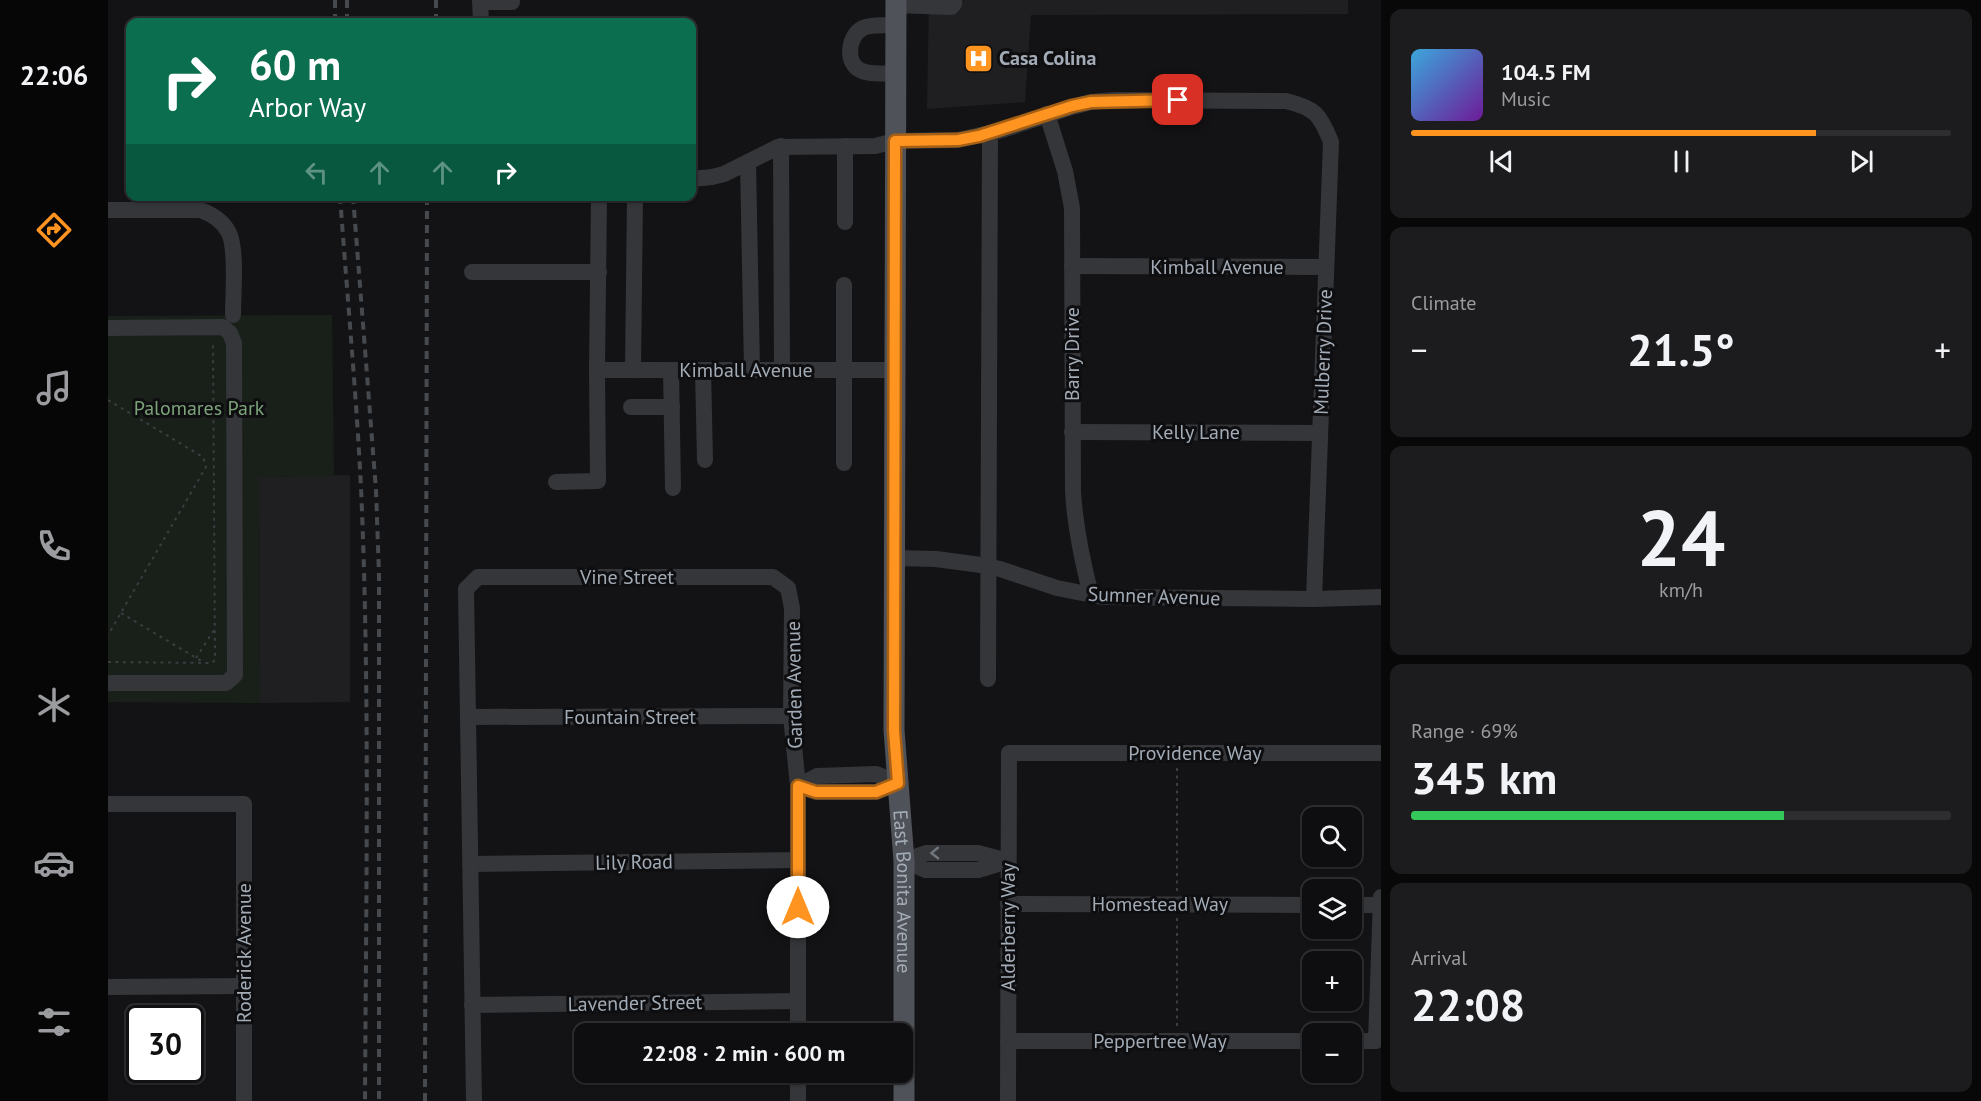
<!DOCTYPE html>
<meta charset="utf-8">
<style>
body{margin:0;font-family:"PT Sans",sans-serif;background:#1c1c1e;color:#f1f3f6;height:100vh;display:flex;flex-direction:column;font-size:22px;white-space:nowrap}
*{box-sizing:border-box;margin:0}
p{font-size:20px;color:#9b9c9f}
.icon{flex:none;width:33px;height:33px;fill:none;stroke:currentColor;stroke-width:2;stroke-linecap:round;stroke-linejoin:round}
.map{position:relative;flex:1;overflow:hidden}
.drawer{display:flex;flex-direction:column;gap:9px;padding:9px;background:#080809;width:600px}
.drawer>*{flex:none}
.banner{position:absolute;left:18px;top:18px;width:570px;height:183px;border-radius:12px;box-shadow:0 2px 4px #0004,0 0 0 2px #2e2e30;background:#0b6e4f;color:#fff;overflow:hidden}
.buttons{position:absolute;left:1194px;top:807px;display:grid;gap:12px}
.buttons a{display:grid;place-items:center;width:60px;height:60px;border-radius:12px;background:#0e0e10;box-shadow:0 2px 4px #0004,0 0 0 2px #2e2e30;font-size:30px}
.speed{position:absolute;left:18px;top:1005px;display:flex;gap:12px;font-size:30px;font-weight:700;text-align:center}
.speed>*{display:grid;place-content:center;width:78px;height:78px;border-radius:50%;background:#0e0e10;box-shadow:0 2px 4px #0004,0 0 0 2px #2e2e30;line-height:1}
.speed .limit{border:3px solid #111;border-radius:9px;background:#fff;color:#111}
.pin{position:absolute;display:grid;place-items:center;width:51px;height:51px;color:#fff;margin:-26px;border-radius:12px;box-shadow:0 3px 9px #0006}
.me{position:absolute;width:66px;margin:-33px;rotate:0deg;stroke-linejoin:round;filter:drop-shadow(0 0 4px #0008)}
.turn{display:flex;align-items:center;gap:21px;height:126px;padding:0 24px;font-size:27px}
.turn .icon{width:78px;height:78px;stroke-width:2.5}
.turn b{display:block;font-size:42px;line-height:51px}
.lanes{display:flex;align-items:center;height:57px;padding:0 24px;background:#0003;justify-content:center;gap:30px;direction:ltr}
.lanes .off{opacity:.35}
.big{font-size:45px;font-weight:700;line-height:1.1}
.drawer .tile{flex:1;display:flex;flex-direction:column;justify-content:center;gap:9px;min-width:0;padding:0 21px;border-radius:12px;background:#1c1c1e}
.drawer .dial{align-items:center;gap:0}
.dial b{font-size:78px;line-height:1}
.song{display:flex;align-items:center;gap:18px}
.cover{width:72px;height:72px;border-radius:9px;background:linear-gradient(135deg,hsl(200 70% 55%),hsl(280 70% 35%))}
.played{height:6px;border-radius:3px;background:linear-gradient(90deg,#ff9421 75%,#2e2e30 75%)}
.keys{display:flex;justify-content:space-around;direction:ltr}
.heat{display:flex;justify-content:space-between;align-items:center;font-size:33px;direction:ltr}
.charge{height:9px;border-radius:4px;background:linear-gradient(90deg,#34c759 69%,#2e2e30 0)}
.trip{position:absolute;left:466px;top:1023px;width:339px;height:60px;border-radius:12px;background:#0e0e10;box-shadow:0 2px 4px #0004,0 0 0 2px #2e2e30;font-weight:700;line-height:60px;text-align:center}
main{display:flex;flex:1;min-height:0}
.tabs{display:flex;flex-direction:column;width:108px;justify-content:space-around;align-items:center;background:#060606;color:#9b9c9f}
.tabs .icon{width:42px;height:42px}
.tabs .current{color:#ff9421}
.tabs b{font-size:27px;color:#f1f3f6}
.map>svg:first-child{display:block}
.built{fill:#1f1f22}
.green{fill:#192019}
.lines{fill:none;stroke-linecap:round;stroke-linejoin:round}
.path{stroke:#3a3d41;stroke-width:2;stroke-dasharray:3 4.5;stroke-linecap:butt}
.minor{stroke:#34363a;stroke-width:16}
.major{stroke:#4f5359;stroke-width:21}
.rail{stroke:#464a4f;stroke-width:4;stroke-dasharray:8 6;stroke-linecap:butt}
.oneway{stroke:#71777e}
.route-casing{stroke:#a66015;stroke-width:15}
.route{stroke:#ff9421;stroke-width:10}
.labels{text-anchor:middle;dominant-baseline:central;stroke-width:6;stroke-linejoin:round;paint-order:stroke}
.poi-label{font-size:20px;font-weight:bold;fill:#a3acb6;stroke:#0e0e10;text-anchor:start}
.street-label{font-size:20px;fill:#a3acb6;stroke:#0e0e10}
.park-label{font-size:20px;fill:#7ca379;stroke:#0e0e10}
</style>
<main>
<nav class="tabs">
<b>22:06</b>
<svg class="icon current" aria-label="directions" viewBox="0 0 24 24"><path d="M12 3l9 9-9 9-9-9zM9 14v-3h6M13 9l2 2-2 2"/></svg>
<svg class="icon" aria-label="music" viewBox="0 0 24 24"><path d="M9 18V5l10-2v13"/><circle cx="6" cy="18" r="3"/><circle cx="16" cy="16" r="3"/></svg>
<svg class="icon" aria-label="phone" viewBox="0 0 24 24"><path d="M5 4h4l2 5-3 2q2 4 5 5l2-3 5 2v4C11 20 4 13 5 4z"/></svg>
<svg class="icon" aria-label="climate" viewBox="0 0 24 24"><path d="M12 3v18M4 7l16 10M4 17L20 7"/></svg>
<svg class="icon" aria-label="car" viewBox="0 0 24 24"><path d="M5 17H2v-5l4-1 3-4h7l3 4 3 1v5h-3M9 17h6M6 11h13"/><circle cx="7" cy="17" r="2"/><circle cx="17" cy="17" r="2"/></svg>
<svg class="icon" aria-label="filters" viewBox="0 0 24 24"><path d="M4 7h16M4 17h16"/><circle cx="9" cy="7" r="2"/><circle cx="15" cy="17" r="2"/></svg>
</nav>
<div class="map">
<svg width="1273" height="1101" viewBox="0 0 1273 1101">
<rect width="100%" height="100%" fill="#131315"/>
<g class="built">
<polygon points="821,0 1240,0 1240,14 923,15 917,102 819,109"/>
<polygon points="242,475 242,702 152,703 151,477"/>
</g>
<polygon class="green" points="224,315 226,476 151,477 152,703 0,702 0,316"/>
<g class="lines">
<g class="path">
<polyline points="0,400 95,457 98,467 0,635"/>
<polyline points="13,613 95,662"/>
<polyline points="88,658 106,630"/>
<polyline points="0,662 104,663 107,660 105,343"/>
<polyline points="1069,768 1069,891"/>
<polyline points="1069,918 1069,1026"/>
</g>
<g class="minor">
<polyline points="372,0 373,22"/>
<polyline points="372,2 404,2 404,0"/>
<polyline points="788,5 843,7 846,4 846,0"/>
<path d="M787,73C777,73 764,75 754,71C737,65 739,36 755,28C763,24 778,26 788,25"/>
<path d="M939,114L957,171L964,208L965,491C967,527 974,560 983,595"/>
<polyline points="673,146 674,370"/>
<polyline points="640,162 644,370"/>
<path d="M584,179L604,177L616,174L670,147L767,146L787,141L850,140L891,131L964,107L983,102L1006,100L1178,101C1207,108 1212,114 1223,142L1206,599"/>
<path d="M0,210H92C104,214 115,221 121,233C129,249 125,295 125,315"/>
<polyline points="737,222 737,146"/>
<polyline points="964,266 1218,267"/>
<polyline points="364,272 491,272"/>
<polyline points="736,285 736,463"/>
<polyline points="0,328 115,327 122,333 126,343 127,675 118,683 0,683"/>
<polyline points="489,370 788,370"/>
<polyline points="525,370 527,196"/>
<polyline points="563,370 565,488"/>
<polyline points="595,370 597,460"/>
<polyline points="523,407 564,407"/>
<polyline points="964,432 1212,433"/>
<polyline points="448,482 490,481 489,370 491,196"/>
<polyline points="787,558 828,559 873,565 892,569 949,588 994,597 1206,599 1273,597"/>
<polyline points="880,679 882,133"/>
<polyline points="361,717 683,716"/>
<polygon points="768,774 790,783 768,792 708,792 690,786 709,776"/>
<polyline points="0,804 136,804 136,1101"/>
<polyline points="796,861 818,870 870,870 900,861"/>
<polyline points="796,861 818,853 870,853 900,861"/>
<polyline points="362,864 690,860"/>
<polyline points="900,904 1204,905"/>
<polyline points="1244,905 1273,905"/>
<polyline points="0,987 137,986"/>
<polyline points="364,1005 690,1001"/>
<polyline points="900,1041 1204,1041"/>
<polyline points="1244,1041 1268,1041 1273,897"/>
<polyline points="366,1101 358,589 370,577 665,577 680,588 684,608 683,716 690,786 690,1034"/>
<polyline points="690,1101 690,1072"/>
<polyline points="900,1101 901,753 1273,753"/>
</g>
<path class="major" id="s1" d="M788,0L786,730L796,861V1101"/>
<g class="rail">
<polyline points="239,0 239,22"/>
<polyline points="227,22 227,0"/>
<polyline points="328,22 328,0"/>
<path d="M232,196C239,293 248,390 253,487C262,691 258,896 257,1101"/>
<polyline points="245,196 268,490 271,575 271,1101"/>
<polyline points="317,1101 319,196"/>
</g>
</g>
<defs><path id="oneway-chevron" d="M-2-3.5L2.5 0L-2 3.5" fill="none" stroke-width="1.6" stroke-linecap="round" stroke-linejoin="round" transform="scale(1.5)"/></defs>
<use class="oneway" href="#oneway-chevron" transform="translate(827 853) rotate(179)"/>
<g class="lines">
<defs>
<polyline id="route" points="690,907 690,786 708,792 768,792 790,783 786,730 787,141 850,140 871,136 964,106 983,102 1070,100"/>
</defs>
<use href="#route" class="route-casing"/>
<use href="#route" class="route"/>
</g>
<defs>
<symbol id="hospital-square" viewBox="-11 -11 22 22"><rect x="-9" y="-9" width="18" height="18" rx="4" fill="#ff9421" stroke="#0e0e10"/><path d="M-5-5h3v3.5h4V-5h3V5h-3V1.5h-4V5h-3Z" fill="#fff"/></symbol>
</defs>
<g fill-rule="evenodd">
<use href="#hospital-square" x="854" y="42" width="33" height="33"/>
</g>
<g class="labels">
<g class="poi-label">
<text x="891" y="58">Casa Colina</text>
</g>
<g class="street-label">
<text x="1109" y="267">Kimball Avenue</text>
<text transform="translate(1215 352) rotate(-88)">Mulberry Drive</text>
<text transform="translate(964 354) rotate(-90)">Barry Drive</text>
<text x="638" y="370">Kimball Avenue</text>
<text x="1088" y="432">Kelly Lane</text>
<text x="519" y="577">Vine Street</text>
<text transform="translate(1046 596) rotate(2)">Sumner Avenue</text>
<text transform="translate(686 685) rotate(-91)">Garden Avenue</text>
<text x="522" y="717">Fountain Street</text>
<text x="1087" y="753">Providence Way</text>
<text transform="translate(526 862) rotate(-1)">Lily Road</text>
<text stroke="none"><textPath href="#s1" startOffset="892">East Bonita Avenue</textPath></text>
<text x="1052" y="904">Homestead Way</text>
<text transform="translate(900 927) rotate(-90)">Alderberry Way</text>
<text transform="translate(136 953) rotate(-90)">Roderick Avenue</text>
<text transform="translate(527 1003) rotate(-1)">Lavender Street</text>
<text x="1052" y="1041">Peppertree Way</text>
</g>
<g class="park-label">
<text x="91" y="408">Palomares Park</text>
</g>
</g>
</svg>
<div class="buttons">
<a><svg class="icon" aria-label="search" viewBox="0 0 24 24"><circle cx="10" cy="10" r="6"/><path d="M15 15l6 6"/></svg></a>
<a><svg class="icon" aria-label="layers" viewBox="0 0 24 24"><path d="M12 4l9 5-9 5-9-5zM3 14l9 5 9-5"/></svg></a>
<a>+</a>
<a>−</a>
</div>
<div class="speed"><div class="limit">30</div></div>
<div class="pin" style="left:1070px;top:100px;background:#d93025"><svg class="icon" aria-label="arrive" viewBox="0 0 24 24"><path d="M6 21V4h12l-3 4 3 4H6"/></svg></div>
<svg class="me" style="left:690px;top:907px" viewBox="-20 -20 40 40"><circle r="19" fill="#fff"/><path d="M0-13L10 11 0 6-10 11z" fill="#ff9421"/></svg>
<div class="trip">22:08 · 2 min · 600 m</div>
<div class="banner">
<div class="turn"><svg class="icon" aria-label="right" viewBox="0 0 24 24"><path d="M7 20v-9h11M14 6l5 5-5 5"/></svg><div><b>60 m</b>Arbor Way</div></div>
<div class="lanes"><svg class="icon off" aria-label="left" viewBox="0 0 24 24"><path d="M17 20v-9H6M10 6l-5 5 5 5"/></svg><svg class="icon off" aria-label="ahead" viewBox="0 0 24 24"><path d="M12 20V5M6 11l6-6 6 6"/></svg><svg class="icon off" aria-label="ahead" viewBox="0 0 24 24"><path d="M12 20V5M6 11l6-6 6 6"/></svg><svg class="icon" aria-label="right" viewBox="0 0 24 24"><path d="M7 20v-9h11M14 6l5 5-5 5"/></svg></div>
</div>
</div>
<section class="drawer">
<div class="tile">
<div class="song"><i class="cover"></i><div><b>104.5 FM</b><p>Music</p></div></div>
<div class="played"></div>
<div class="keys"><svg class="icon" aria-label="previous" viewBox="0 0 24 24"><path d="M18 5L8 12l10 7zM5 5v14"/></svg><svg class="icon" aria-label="pause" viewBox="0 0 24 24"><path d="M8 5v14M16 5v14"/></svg><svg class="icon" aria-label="next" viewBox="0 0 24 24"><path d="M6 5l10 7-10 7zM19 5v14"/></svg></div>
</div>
<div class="tile"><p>Climate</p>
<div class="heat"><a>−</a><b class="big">21.5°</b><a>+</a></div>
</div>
<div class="tile dial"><b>24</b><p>km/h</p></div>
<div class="tile"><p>Range · 69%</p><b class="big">345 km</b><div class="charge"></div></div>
<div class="tile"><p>Arrival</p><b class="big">22:08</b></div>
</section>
</main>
